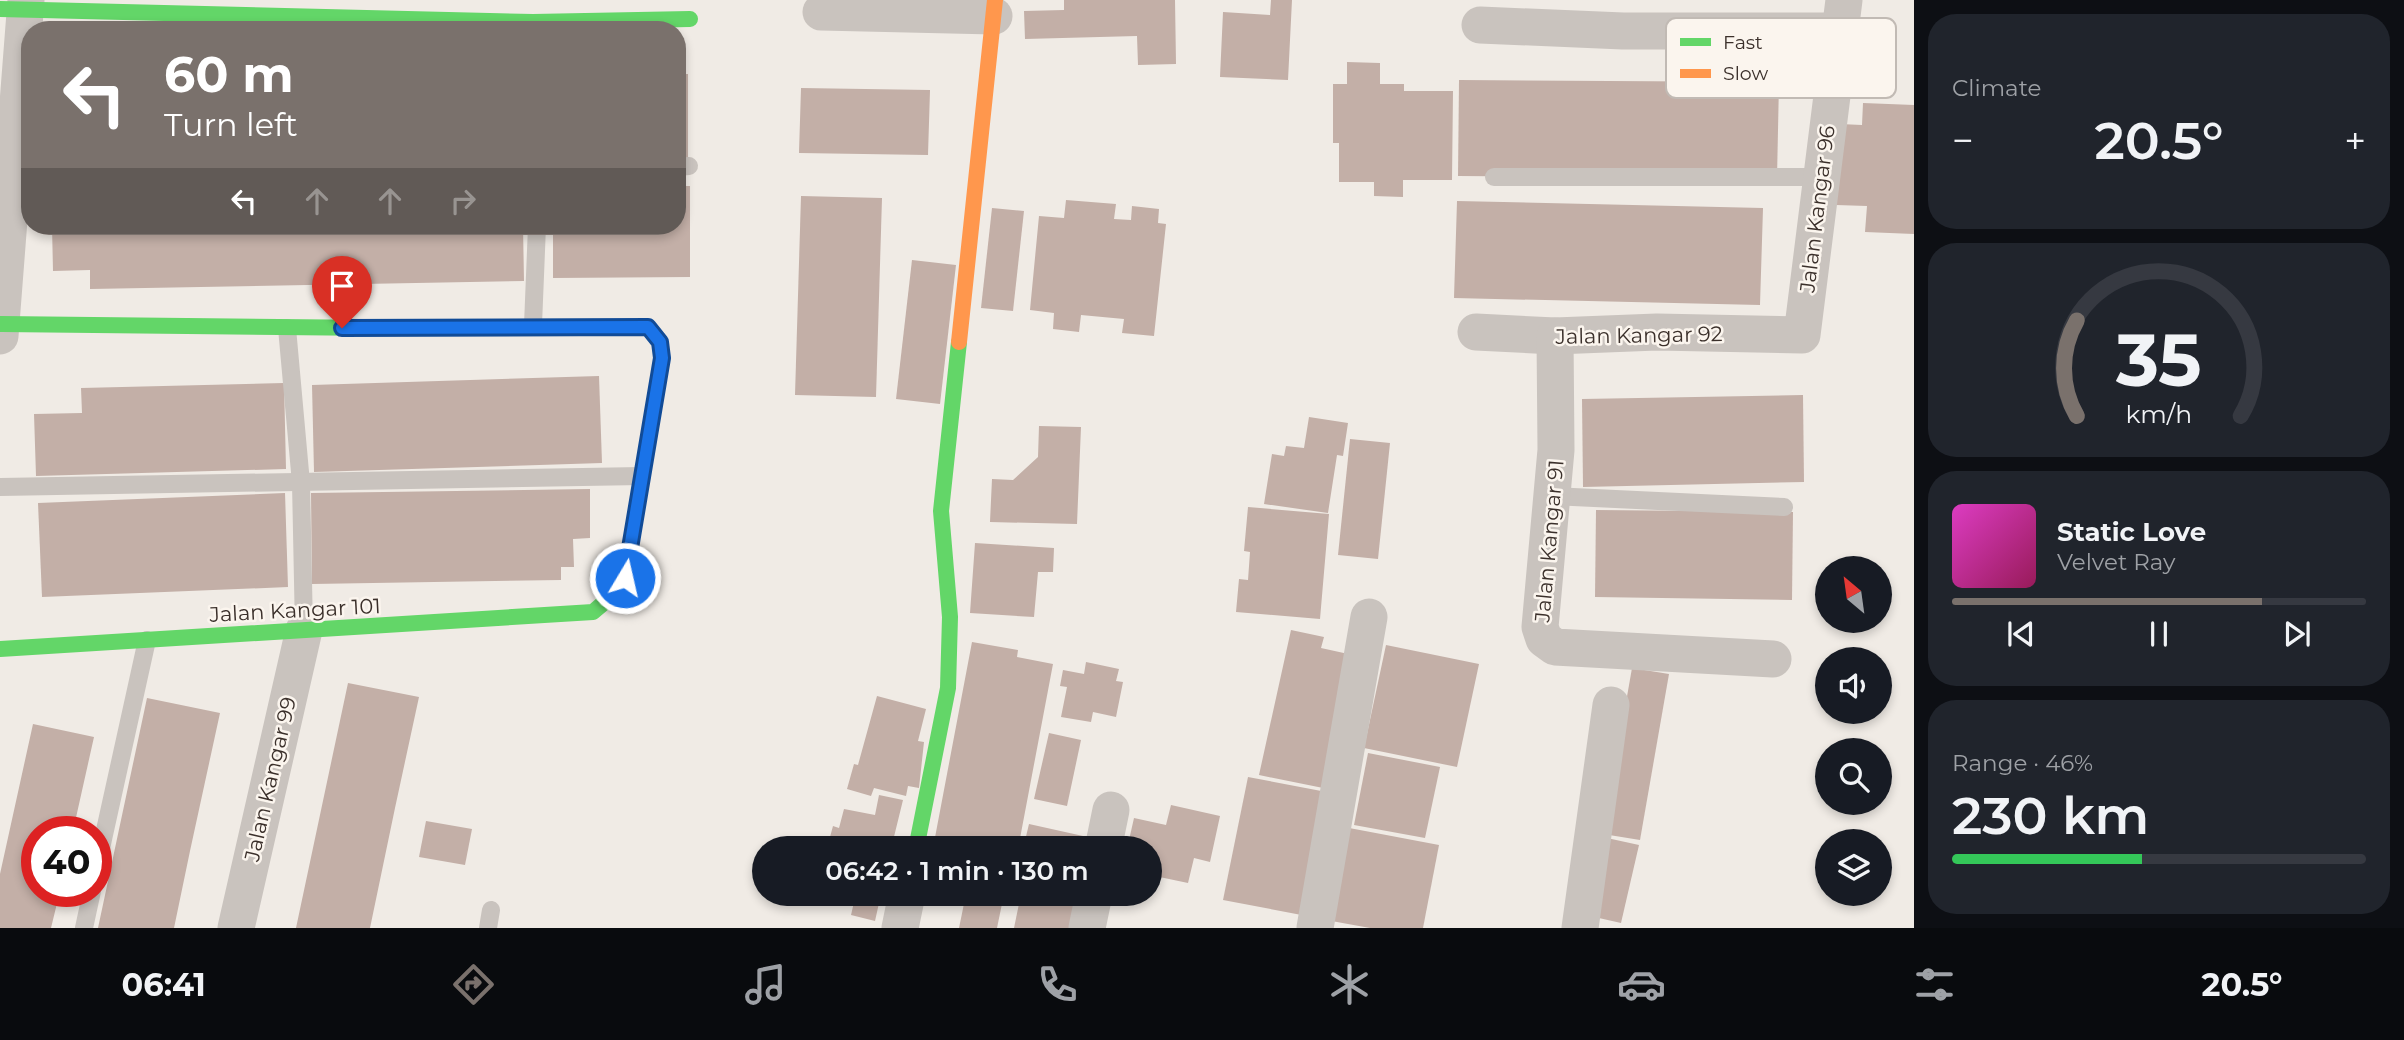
<!DOCTYPE html>
<meta charset="utf-8">
<style>
body{margin:0;font-family:Montserrat,sans-serif;background:#20242c;color:#f1f3f6;height:100vh;display:flex;flex-direction:column;font-size:26px;white-space:nowrap}
*{box-sizing:border-box;margin:0}
p{font-size:23px;color:#9ea1a6}
.icon{flex:none;width:38px;height:38px;fill:none;stroke:currentColor;stroke-width:2;stroke-linecap:round;stroke-linejoin:round}
.map{position:relative;flex:1;overflow:hidden}
.drawer{display:flex;flex-direction:column;gap:14px;padding:14px;background:#0d0f14;width:490px}
.drawer>*{flex:none}
.guide{position:absolute;left:21px;top:21px;width:665px;height:214px;border-radius:28px;box-shadow:0 4px 10px #0003;background:#7a716c;color:#fff;overflow:hidden}
.needle{width:46px;rotate:331deg}
.controls{position:absolute;left:1815px;top:556px;display:grid;gap:14px}
.controls a{display:grid;place-items:center;width:77px;height:77px;border-radius:50%;background:#171b24;box-shadow:0 4px 10px #0003;font-size:35px}
.speed{position:absolute;left:21px;top:816px;display:flex;gap:14px;font-size:35px;font-weight:700;text-align:center}
.speed>*{display:grid;place-content:center;width:91px;height:91px;border-radius:50%;background:#171b24;box-shadow:0 4px 10px #0003;line-height:1}
.speed .limit{border:10px solid #d22;background:#fff;color:#111}
.pin{position:absolute;display:grid;place-items:center;width:60px;height:60px;color:#fff;margin:-72px -30px;border-radius:50% 50% 50% 0;rotate:-45deg;box-shadow:0 0 7px #0007}
.pin .icon{rotate:45deg}
.me{position:absolute;width:77px;margin:-38px;rotate:9deg;stroke-linejoin:round;filter:drop-shadow(0 0 5px #0008)}
.turn{display:flex;align-items:center;gap:24px;height:147px;padding:0 28px;font-size:32px}
.turn .icon{width:91px;height:91px;stroke-width:2.5}
.turn b{display:block;font-size:49px;line-height:60px}
.lanes{display:flex;align-items:center;height:66px;padding:0 28px;background:#0003;justify-content:center;gap:35px;direction:ltr}
.lanes .off{opacity:.35}
.big{font-size:52px;font-weight:600;line-height:1.1}
.drawer .card{flex:1;display:flex;flex-direction:column;justify-content:center;gap:10px;min-width:0;padding:0 24px;border-radius:28px;background:#20242c}
.drawer .dial{align-items:center;gap:0}
.dial svg{height:182px;overflow:visible;fill:none;stroke:#363941;stroke-width:7;stroke-linecap:round;text-anchor:middle}
.dial text{fill:#f1f3f6;stroke:none}
.song{display:flex;align-items:center;gap:21px}
.cover{width:84px;height:84px;border-radius:10px;background:linear-gradient(135deg,hsl(310 70% 55%),hsl(330 70% 35%))}
.played{height:7px;border-radius:4px;background:linear-gradient(90deg,#7a716c 75%,#363941 75%)}
.keys{display:flex;justify-content:space-around;direction:ltr}
.heat{display:flex;justify-content:space-between;align-items:center;font-size:38px;direction:ltr}
.charge{height:10px;border-radius:5px;background:linear-gradient(90deg,#34c759 46%,#363941 0)}
.trip{position:absolute;left:752px;top:836px;width:410px;height:70px;border-radius:35px;background:#171b24;box-shadow:0 4px 10px #0003;font-weight:600;line-height:70px;text-align:center}
.dock{display:flex;height:112px;justify-content:space-around;align-items:center;background:#090b0e;color:#9ea1a6}
.dock .icon{width:49px;height:49px}
.dock .current{color:#7a716c}
.dock b{font-size:32px;color:#f1f3f6}
main{display:flex;flex:1;min-height:0}
.map>svg:first-child{display:block}
.building{fill:#c3afa7}
.lines{fill:none;stroke-linecap:round;stroke-linejoin:round}
.lane{stroke:#c9c3be;stroke-width:18}
.street{stroke:#c9c3be;stroke-width:37}
.fast{stroke:#63d668;stroke-width:16}
.slow{stroke:#ff974d;stroke-width:16}
.route-casing{stroke:#114b97;stroke-width:18}
.route{stroke:#1a73e8;stroke-width:12}
.labels{text-anchor:middle;dominant-baseline:central;stroke-width:5;stroke-linejoin:round;paint-order:stroke}
.street-label{font-size:21px;fill:#3b302b;stroke:#fbf5ee}
.key{fill:#fbf5ee;stroke:#c1bab4;stroke-width:2}
.key-label{font-size:19px;fill:#3b302b}
</style>
<main>
<div class="map">
<svg width="1914" height="928" viewBox="0 0 1914 928">
<rect width="100%" height="100%" fill="#f0ebe5"/>
<g class="building">
<polygon points="1064,0 1175,0 1176,64 1138,65 1137,36 1025,39 1024,11 1064,10"/>
<polygon points="1271,0 1292,0 1288,80 1220,77 1223,12 1270,15"/>
<polygon points="1347,62 1380,63 1380,84 1404,84 1404,91 1453,91 1452,180 1403,180 1403,197 1374,196 1374,182 1339,182 1339,143 1333,143 1333,84 1347,84"/>
<rect x="677" y="74" width="11" height="86"/>
<polygon points="1459,80 1779,82 1777,178 1458,176"/>
<polygon points="801,88 930,90 928,155 799,153"/>
<polygon points="1863,103 1914,105 1914,234 1865,232 1867,206 1836,205 1840,124 1862,125"/>
<polygon points="677,186 690,186 690,277 553,278 553,226 677,226"/>
<polygon points="801,196 882,198 876,397 795,395"/>
<polygon points="1066,200 1116,204 1114,219 1131,220 1132,206 1159,209 1158,223 1166,224 1154,336 1122,333 1124,319 1081,315 1079,332 1053,329 1054,313 1030,310 1039,216 1064,218"/>
<polygon points="1457,201 1763,208 1760,305 1454,298"/>
<polygon points="992,208 1024,211 1013,311 981,308"/>
<polygon points="52,226 523,226 524,281 90,289 90,270 53,271"/>
<polygon points="912,260 956,265 940,404 896,399"/>
<polygon points="599,376 602,463 314,472 312,385"/>
<polygon points="284,383 286,469 36,476 34,414 82,413 81,388"/>
<polygon points="1803,395 1804,482 1583,487 1582,399"/>
<polygon points="1309,417 1348,423 1343,456 1337,455 1328,513 1264,504 1272,454 1284,456 1286,446 1304,448"/>
<polygon points="1039,426 1081,427 1077,524 990,522 992,479 1013,480 1038,457"/>
<polygon points="1350,439 1390,443 1378,559 1338,555"/>
<polygon points="590,489 590,538 573,539 574,567 561,567 561,580 312,584 311,493"/>
<polygon points="285,493 288,587 42,597 38,503"/>
<polygon points="1248,507 1329,514 1320,619 1236,612 1239,579 1248,580 1250,552 1244,551"/>
<polygon points="1596,510 1793,512 1792,600 1595,597"/>
<polygon points="975,543 1054,548 1053,572 1038,572 1034,617 970,613"/>
<polygon points="1291,630 1324,637 1321,648 1362,657 1333,790 1259,775"/>
<polygon points="972,642 1018,650 1017,657 1053,664 1018,849 933,848"/>
<polygon points="1386,645 1479,664 1457,767 1364,748"/>
<polygon points="1086,662 1119,669 1116,681 1123,682 1116,717 1093,712 1091,722 1061,717 1067,687 1060,686 1063,670 1084,674"/>
<polygon points="1632,668 1669,674 1640,840 1603,834"/>
<polygon points="348,683 419,697 395,808 370,928 296,928"/>
<polygon points="877,696 926,709 918,741 924,742 919,788 908,786 906,796 874,788 871,796 847,789 854,764 858,765"/>
<polygon points="147,698 220,713 190,851 174,928 98,928"/>
<polygon points="33,724 94,737 73,831 37,831 37,891 60,891 51,928 0,928 0,874"/>
<polygon points="1049,733 1081,740 1067,806 1034,799"/>
<polygon points="1368,753 1440,767 1425,838 1354,825"/>
<polygon points="1248,777 1337,794 1312,917 1223,900"/>
<polygon points="879,795 903,800 891,849 827,848 833,826 839,828 844,809 875,815"/>
<polygon points="1171,805 1220,816 1210,862 1194,858 1188,883 1150,875 1150,849 1127,849 1134,818 1166,825"/>
<polygon points="426,821 472,829 465,865 419,857"/>
<polygon points="1029,824 1101,840 1099,849 1023,849"/>
<polygon points="1344,827 1439,845 1423,928 1370,928 1326,920"/>
<polygon points="1607,838 1639,845 1621,923 1590,916"/>
<polygon points="881,894 875,921 851,915 855,898 843,895"/>
<polygon points="966,894 1004,894 997,928 959,928"/>
<polygon points="1021,894 1052,894 1076,899 1070,928 1014,928"/>
</g>
<g class="lines">
<g class="lane">
<polyline points="677,167 689,166"/>
<polyline points="1494,177 1821,177"/>
<polyline points="533,325 537,226"/>
<polyline points="287,328 301,483 304,630"/>
<polyline points="0,487 642,476"/>
<polyline points="1552,496 1784,507"/>
<polyline points="96,871 147,640"/>
<polyline points="84,928 92,891"/>
<polyline points="488,928 491,910"/>
</g>
<g class="street">
<polyline points="821,12 994,16"/>
<polyline points="1480,25 1623,31 1840,31"/>
<polyline points="1476,332 1555,336 1657,332 1802,335 1844,0"/>
<polyline points="0,336 26,0"/>
<polyline points="1555,336 1556,450 1540,627 1544,639 1555,647 1773,659"/>
<polyline points="1103,849 1111,810"/>
<polyline points="236,928 304,630"/>
<polyline points="900,928 907,894"/>
<polyline points="1087,928 1094,894"/>
<polyline points="1315,928 1369,617"/>
<polyline points="1580,928 1611,705"/>
</g>
<g class="fast">
<polyline points="0,9 533,22 690,19"/>
<polyline points="1,324 378,328"/>
<path d="M0,649L593,612C626,586 626,569 633,529"/>
<polyline points="916,849 948,688 950,617 941,511 959,342"/>
</g>
<g class="slow">
<polyline points="378,328 648,327 660,342 662,358 633,529"/>
<polyline points="959,342 995,0"/>
</g>
</g>
<g class="lines">
<defs>
<polyline id="route" points="342,328 648,327 660,342 662,358 625,578"/>
</defs>
<use href="#route" class="route-casing"/>
<use href="#route" class="route"/>
</g>
<g class="labels">
<g class="street-label">
<text transform="translate(1817 209) rotate(-83)">Jalan Kangar 96</text>
<text transform="translate(1639 335) rotate(-1)">Jalan Kangar 92</text>
<text transform="translate(1549 541) rotate(-85)">Jalan Kangar 91</text>
<text transform="translate(295 610) rotate(-3)">Jalan Kangar 101</text>
<text transform="translate(270 779) rotate(-77)">Jalan Kangar 99</text>
</g>
</g>
<rect x="1666" y="18" width="230" height="80" rx="10" class="key"/>
<rect x="1680" y="38" width="31" height="8" fill="#63d668"/>
<rect x="1680" y="69" width="31" height="9" fill="#ff974d"/>
<g class="key-label">
<text x="1723" y="49">Fast</text>
<text x="1723" y="80">Slow</text>
</g>
</svg>
<div class="controls">
<a><svg class="needle" viewBox="-14 -14 28 28"><path d="M0-13l5 13h-10z" fill="#e53935"/><path d="M0 13l5-13h-10z" fill="#9ea1a6"/></svg></a>
<a><svg class="icon" aria-label="sound" viewBox="0 0 24 24"><path d="M4 9h4l5-4v14l-5-4H4zM17 9q2 3 0 6"/></svg></a>
<a><svg class="icon" aria-label="search" viewBox="0 0 24 24"><circle cx="10" cy="10" r="6"/><path d="M15 15l6 6"/></svg></a>
<a><svg class="icon" aria-label="layers" viewBox="0 0 24 24"><path d="M12 4l9 5-9 5-9-5zM3 14l9 5 9-5"/></svg></a>
</div>
<div class="speed"><div class="limit">40</div></div>
<div class="pin" style="left:342px;top:328px;background:#d93025"><svg class="icon" aria-label="arrive" viewBox="0 0 24 24"><path d="M6 21V4h12l-3 4 3 4H6"/></svg></div>
<svg class="me" style="left:625px;top:578px" viewBox="-20 -20 40 40"><circle r="17" fill="#1a73e8" stroke="#fff" stroke-width="3"/><path d="M0-11L8 9 0 5-8 9z" fill="#fff"/></svg>
<div class="trip">06:42 · 1 min · 130 m</div>
<div class="guide">
<div class="turn"><svg class="icon" aria-label="left" viewBox="0 0 24 24"><path d="M17 20v-9H6M10 6l-5 5 5 5"/></svg><div><b>60 m</b>Turn left</div></div>
<div class="lanes"><svg class="icon" aria-label="left" viewBox="0 0 24 24"><path d="M17 20v-9H6M10 6l-5 5 5 5"/></svg><svg class="icon off" aria-label="ahead" viewBox="0 0 24 24"><path d="M12 20V5M6 11l6-6 6 6"/></svg><svg class="icon off" aria-label="ahead" viewBox="0 0 24 24"><path d="M12 20V5M6 11l6-6 6 6"/></svg><svg class="icon off" aria-label="right" viewBox="0 0 24 24"><path d="M7 20v-9h11M14 6l5 5-5 5"/></svg></div>
</div>
</div>
<section class="drawer">
<div class="card"><p>Climate</p>
<div class="heat"><a>−</a><b class="big">20.5°</b><a>+</a></div>
</div>
<div class="card dial"><svg viewBox="0 0 100 80">
<path d="M14 69A42 42 0 1 1 86 69"/>
<path d="M14 69A42 42 0 0 1 14 27" stroke="#7a716c"/>
<text x="50" y="56" font-size="32" font-weight="700">35</text>
<text x="50" y="72" font-size="11">km/h</text>
</svg></div>
<div class="card">
<div class="song"><i class="cover"></i><div><b>Static Love</b><p>Velvet Ray</p></div></div>
<div class="played"></div>
<div class="keys"><svg class="icon" aria-label="previous" viewBox="0 0 24 24"><path d="M18 5L8 12l10 7zM5 5v14"/></svg><svg class="icon" aria-label="pause" viewBox="0 0 24 24"><path d="M8 5v14M16 5v14"/></svg><svg class="icon" aria-label="next" viewBox="0 0 24 24"><path d="M6 5l10 7-10 7zM19 5v14"/></svg></div>
</div>
<div class="card"><p>Range · 46%</p><b class="big">230 km</b><div class="charge"></div></div>
</section>
</main>
<nav class="dock">
<b>06:41</b>
<svg class="icon current" aria-label="directions" viewBox="0 0 24 24"><path d="M12 3l9 9-9 9-9-9zM9 14v-3h6M13 9l2 2-2 2"/></svg>
<svg class="icon" aria-label="music" viewBox="0 0 24 24"><path d="M9 18V5l10-2v13"/><circle cx="6" cy="18" r="3"/><circle cx="16" cy="16" r="3"/></svg>
<svg class="icon" aria-label="phone" viewBox="0 0 24 24"><path d="M5 4h4l2 5-3 2q2 4 5 5l2-3 5 2v4C11 20 4 13 5 4z"/></svg>
<svg class="icon" aria-label="climate" viewBox="0 0 24 24"><path d="M12 3v18M4 7l16 10M4 17L20 7"/></svg>
<svg class="icon" aria-label="car" viewBox="0 0 24 24"><path d="M5 17H2v-5l4-1 3-4h7l3 4 3 1v5h-3M9 17h6M6 11h13"/><circle cx="7" cy="17" r="2"/><circle cx="17" cy="17" r="2"/></svg>
<svg class="icon" aria-label="filters" viewBox="0 0 24 24"><path d="M4 7h16M4 17h16"/><circle cx="9" cy="7" r="2"/><circle cx="15" cy="17" r="2"/></svg>
<b>20.5°</b>
</nav>
